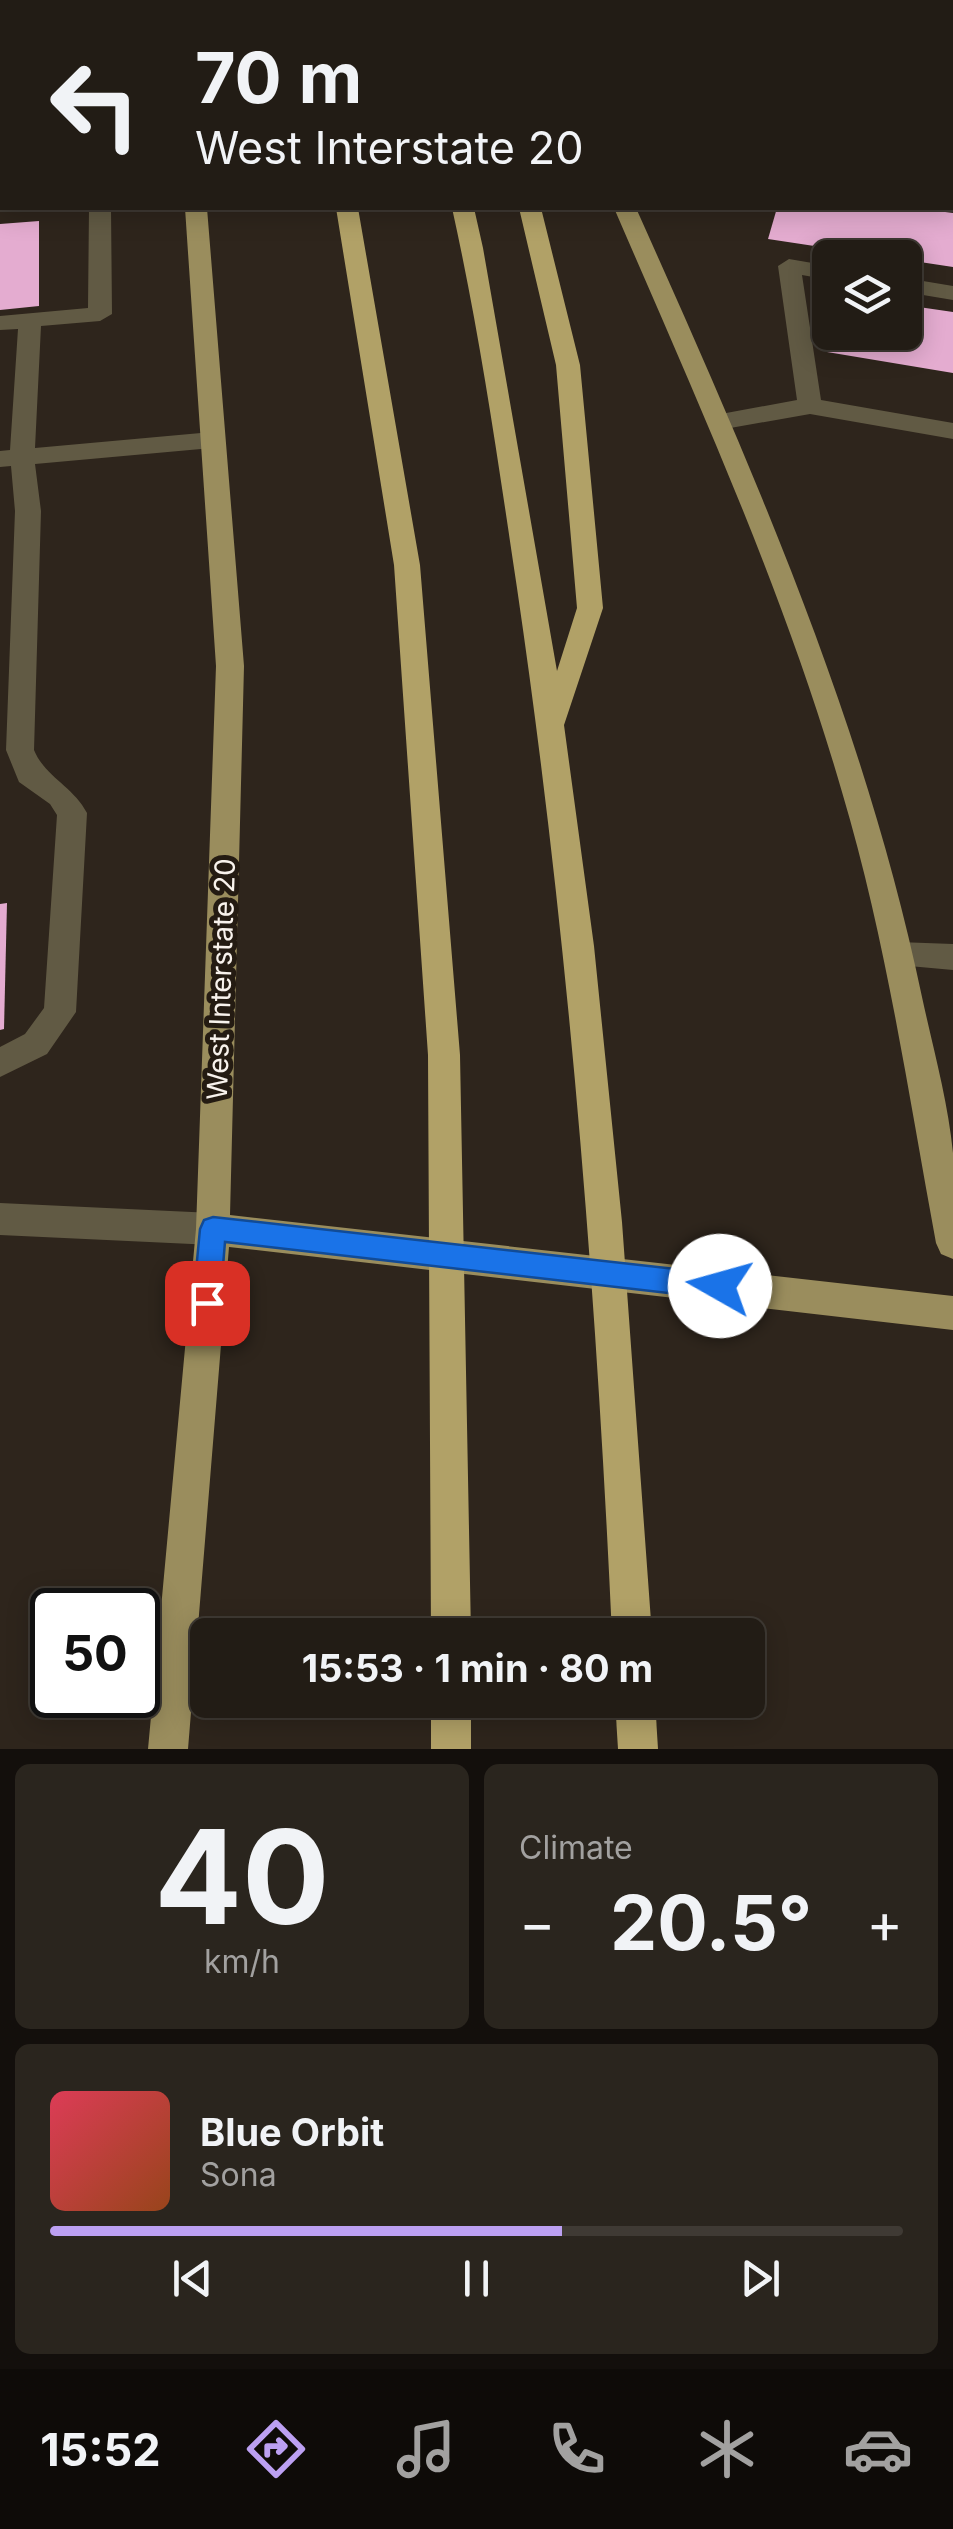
<!DOCTYPE html>
<meta charset="utf-8">
<style>
body{margin:0;font-family:Inter,sans-serif;background:#2a251e;color:#f1f3f6;height:100vh;display:flex;flex-direction:column;font-size:38px;white-space:nowrap}
*{box-sizing:border-box;margin:0}
p{font-size:32px;color:#a2a1a0}
.icon{flex:none;width:55px;height:55px;fill:none;stroke:currentColor;stroke-width:2;stroke-linecap:round;stroke-linejoin:round}
.map{position:relative;height:1749px;overflow:hidden}
.drawer{display:flex;flex-direction:column;gap:15px;padding:15px;background:#130f0c;flex:1}
.drawer>*{flex:none}
.hud{position:absolute;left:0px;top:0px;width:955px;height:210px;box-shadow:0 5px 25px #0003,0 0 0 2px #3f3a34;background:#221c15;color:#f1f3f6;overflow:hidden}
.buttons{position:absolute;left:812px;top:240px;display:grid;gap:20px}
.buttons a{display:grid;place-items:center;width:110px;height:110px;border-radius:15px;background:#221c15;box-shadow:0 5px 25px #0003,0 0 0 2px #3f3a34;font-size:50px}
.speed{position:absolute;left:30px;top:1588px;display:flex;gap:20px;font-size:50px;font-weight:700;text-align:center}
.speed>*{display:grid;place-content:center;width:130px;height:130px;border-radius:50%;background:#221c15;box-shadow:0 5px 25px #0003,0 0 0 2px #3f3a34;line-height:1}
.speed .limit{border:5px solid #111;border-radius:15px;background:#fff;color:#111}
.pin{position:absolute;display:grid;place-items:center;width:85px;height:85px;color:#fff;margin:-42px;border-radius:20px;box-shadow:0 5px 15px #0006}
.me{position:absolute;width:110px;margin:-55px;rotate:277deg;stroke-linejoin:round;filter:drop-shadow(0 0 8px #0008)}
.turn{display:flex;align-items:center;gap:35px;height:210px;padding:0 30px;font-size:45px}
.turn .icon{width:130px;height:130px;stroke-width:2.5}
.turn b{display:block;font-size:70px;line-height:85px}
.big{font-size:75px;font-weight:700;line-height:1.1}
.drawer .card{flex:1;display:flex;flex-direction:column;justify-content:center;gap:15px;min-width:0;padding:0 35px;border-radius:15px;background:#2a251e}
.drawer .dial{align-items:center;gap:0}
.dial b{font-size:130px;line-height:1}
.song{display:flex;align-items:center;gap:30px}
.cover{width:120px;height:120px;border-radius:15px;background:linear-gradient(135deg,hsl(350 70% 55%),hsl(20 70% 35%))}
.played{height:10px;border-radius:5px;background:linear-gradient(90deg,#bca0f2 60%,#3f3a34 60%)}
.keys{display:flex;justify-content:space-around;direction:ltr}
.heat{display:flex;justify-content:space-between;align-items:center;font-size:55px;direction:ltr}
.drawer .tiles{flex:1;display:grid;gap:15px;grid-template-columns:1fr 1fr}
.card:last-child{grid-column:span 2}
.trip{position:absolute;left:190px;top:1618px;width:575px;height:100px;border-radius:15px;background:#221c15;box-shadow:0 5px 25px #0003,0 0 0 2px #3f3a34;font-weight:700;line-height:100px;text-align:center}
.tabs{display:flex;height:160px;justify-content:space-around;align-items:center;background:#0e0b08;color:#a2a1a0}
.tabs .icon{width:70px;height:70px}
.tabs .active{color:#bca0f2}
.tabs b{font-size:45px;color:#f1f3f6}
.map>svg:first-child{display:block}
.building{fill:#e4acd0}
.lines{fill:none;stroke-linecap:round;stroke-linejoin:round}
.minor{fill:#615a44;fill-rule:evenodd}
.major{fill:#9a8d5d;fill-rule:evenodd}
.highway{fill:#b1a167;fill-rule:evenodd}
.route{fill:#1a73e8;stroke:#114b97;stroke-width:2.5}
.labels{text-anchor:middle;dominant-baseline:central;stroke-width:10;stroke-linejoin:round;paint-order:stroke}
.street-label{font-size:28px;fill:#f8f2ec;stroke:#241b12}
</style>
<div class="map">
<svg width="953" height="1749" viewBox="0 0 953 1749">
<rect width="100%" height="100%" fill="#2e251c"/>
<g class="building">
<polygon points="777,208 914,208 953,213 953,267 768,239"/>
<polygon points="39,221 39,306 0,310 0,224"/>
<polygon points="905,305 953,312 953,373 827,352 831,332 905,332"/>
<polygon points="7,903 4,1029 0,1030 0,904"/>
</g>
<g class="lines">
<g class="minor">
<rect x="952" y="62" width="1" height="12"/>
<rect x="0" y="164" width="2" height="12"/>
<polygon points="0,198 2,208 10,210 0,212"/>
<path d="M89,208H111L112,314L100,321L41,326L35,448L212,432L224,440L212,448L35,464L41,511L34,750C45,777 73,786 87,813L76,1012L47,1054L0,1077V1047L25,1034L44,1008L57,815L50,804L19,782L6,750L15,511L11,466L0,467V451L10,450L18,329L0,330V316L88,308Z"/>
<polygon points="789,259 830,266 830,280 802,275 821,400 953,423 953,439 810,414 719,430 710,428 707,422 710,416 797,400 778,266"/>
<polygon points="905,278 953,286 953,300 905,292"/>
<polygon points="898,942 953,944 953,970 887,964 883,955 887,946"/>
<polygon points="0,1203 213,1213 225,1218 230,1229 225,1240 213,1245 0,1235"/>
</g>
<g class="major">
<polygon points="169,0 189,0 190,2 171,2"/>
<polygon points="525,0 545,0 546,2 527,2"/>
<polygon points="185,208 207,208 244,666 230,1215 953,1296 953,1330 229,1247 188,1749 148,1749 196,1229 216,666"/>
<path d="M614,208H636C751,465 864,720 922,997C933,1048 948,1101 953,1153C953,1188 953,1224 953,1259L941,1254L936,1243C908,1092 886,939 842,792C784,591 697,400 614,208Z"/>
</g>
<g class="highway">
<polygon points="301,0 321,0 321,2 302,2"/>
<polygon points="400,0 420,0 420,2 401,2"/>
<polygon points="459,0 479,0 480,2 461,2"/>
<polygon points="336,208 358,208 420,565 460,1055 471,1635 431,1635 428,1055 394,565"/>
<path d="M452,208H474L483,248L557,671L577,608L556,365L519,208H541L580,365L603,608L564,725L594,946L622,1222L652,1635H612C596,1285 568,935 517,588C498,461 480,334 452,208Z"/>
<rect x="431" y="1700" width="40" height="49"/>
<polygon points="615,1700 655,1700 658,1749 618,1749"/>
</g>
</g>
<polygon class="route" points="213,1217 720,1274 729,1277 733,1286 729,1295 720,1299 225,1242 220,1303 216,1312 207,1316 197,1312 193,1303 200,1229 204,1220"/>
<g class="labels">
<g class="street-label">
<text transform="translate(221 979) rotate(-88)">West Interstate 20</text>
</g>
</g>
</svg>
<div class="buttons">
<a><svg class="icon" aria-label="layers" viewBox="0 0 24 24"><path d="M12 4l9 5-9 5-9-5zM3 14l9 5 9-5"/></svg></a>
</div>
<div class="speed"><div class="limit">50</div></div>
<div class="pin" style="left:207px;top:1303px;background:#d93025"><svg class="icon" aria-label="arrive" viewBox="0 0 24 24"><path d="M6 21V4h12l-3 4 3 4H6"/></svg></div>
<svg class="me" style="left:720px;top:1286px" viewBox="-20 -20 40 40"><circle r="19" fill="#fff"/><path d="M0-13L10 11 0 6-10 11z" fill="#1a73e8"/></svg>
<div class="trip">15:53 · 1 min · 80 m</div>
<div class="hud">
<div class="turn"><svg class="icon" aria-label="left" viewBox="0 0 24 24"><path d="M17 20v-9H6M10 6l-5 5 5 5"/></svg><div><b>70 m</b>West Interstate 20</div></div>
</div>
</div>
<section class="drawer">
<div class="tiles">
<div class="card dial"><b>40</b><p>km/h</p></div>
<div class="card"><p>Climate</p>
<div class="heat"><a>−</a><b class="big">20.5°</b><a>+</a></div>
</div>
<div class="card">
<div class="song"><i class="cover"></i><div><b>Blue Orbit</b><p>Sona</p></div></div>
<div class="played"></div>
<div class="keys"><svg class="icon" aria-label="previous" viewBox="0 0 24 24"><path d="M18 5L8 12l10 7zM5 5v14"/></svg><svg class="icon" aria-label="pause" viewBox="0 0 24 24"><path d="M8 5v14M16 5v14"/></svg><svg class="icon" aria-label="next" viewBox="0 0 24 24"><path d="M6 5l10 7-10 7zM19 5v14"/></svg></div>
</div>
</div>
</section>
<nav class="tabs">
<b>15:52</b>
<svg class="icon active" aria-label="directions" viewBox="0 0 24 24"><path d="M12 3l9 9-9 9-9-9zM9 14v-3h6M13 9l2 2-2 2"/></svg>
<svg class="icon" aria-label="music" viewBox="0 0 24 24"><path d="M9 18V5l10-2v13"/><circle cx="6" cy="18" r="3"/><circle cx="16" cy="16" r="3"/></svg>
<svg class="icon" aria-label="phone" viewBox="0 0 24 24"><path d="M5 4h4l2 5-3 2q2 4 5 5l2-3 5 2v4C11 20 4 13 5 4z"/></svg>
<svg class="icon" aria-label="climate" viewBox="0 0 24 24"><path d="M12 3v18M4 7l16 10M4 17L20 7"/></svg>
<svg class="icon" aria-label="car" viewBox="0 0 24 24"><path d="M5 17H2v-5l4-1 3-4h7l3 4 3 1v5h-3M9 17h6M6 11h13"/><circle cx="7" cy="17" r="2"/><circle cx="17" cy="17" r="2"/></svg>
</nav>
